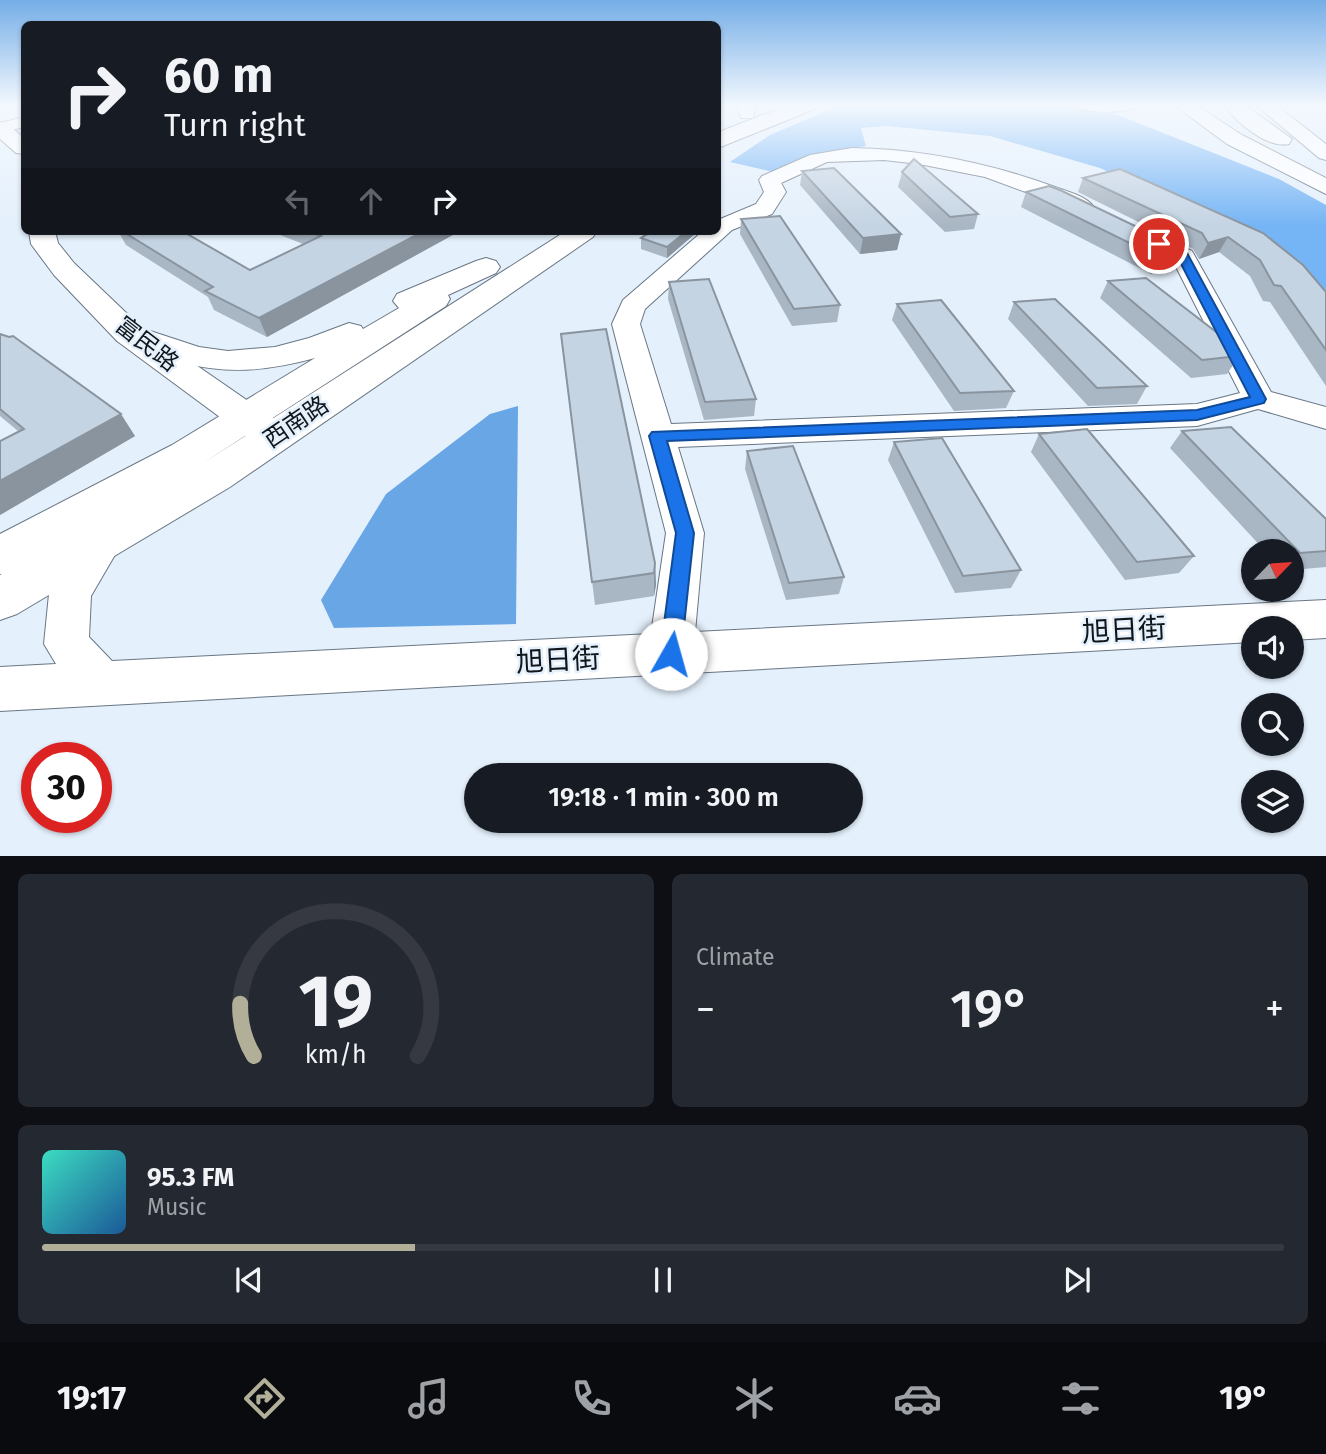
<!DOCTYPE html>
<meta charset="utf-8">
<style>
body{margin:0;font-family:"Fira Sans","Noto Sans SC",sans-serif;background:#242831;color:#f1f3f6;height:100vh;display:flex;flex-direction:column;font-size:26px;white-space:nowrap}
*{box-sizing:border-box;margin:0}
p{font-size:23px;color:#9ea1a6}
.icon{flex:none;width:38px;height:38px;fill:none;stroke:currentColor;stroke-width:2;stroke-linecap:round;stroke-linejoin:round}
.map{position:relative;height:856px;overflow:hidden}
.side{display:flex;flex-direction:column;gap:18px;padding:18px;background:#0d0f14;flex:1}
.side>*{flex:none}
.top-card{position:absolute;left:21px;top:21px;width:700px;height:214px;border-radius:10px;box-shadow:0 2px 5px #0004;background:#171b24;color:#f1f3f6;overflow:hidden}
.needle{width:46px;rotate:65deg}
.tools{position:absolute;left:1241px;top:539px;display:grid;gap:14px}
.tools a{display:grid;place-items:center;width:63px;height:63px;border-radius:50%;background:#171b24;box-shadow:0 2px 5px #0004;font-size:35px}
.speed{position:absolute;left:21px;top:742px;display:flex;gap:14px;font-size:35px;font-weight:700;text-align:center}
.speed>*{display:grid;place-content:center;width:91px;height:91px;border-radius:50%;background:#171b24;box-shadow:0 2px 5px #0004;line-height:1}
.speed .limit{border:10px solid #d22;background:#fff;color:#111}
.pin{position:absolute;display:grid;place-items:center;width:60px;height:60px;color:#fff;margin:-30px;border:4px solid #fff;border-radius:50%;box-shadow:0 2px 7px #0007}
.me{position:absolute;width:77px;margin:-38px;rotate:7deg;stroke-linejoin:round;filter:drop-shadow(0 0 5px #0008)}
.turn{display:flex;align-items:center;gap:24px;height:147px;padding:0 28px;font-size:32px}
.turn .icon{width:91px;height:91px;stroke-width:2.5}
.turn b{display:block;font-size:49px;line-height:60px}
.lanes{display:flex;align-items:center;height:66px;padding:0 28px;background:#0003;justify-content:center;gap:35px;direction:ltr}
.lanes .off{opacity:.35}
.big{font-size:52px;font-weight:600;line-height:1.1}
.side .tile{flex:1;display:flex;flex-direction:column;justify-content:center;gap:10px;min-width:0;padding:0 24px;border-radius:10px;background:#242831}
.side .dial{align-items:center;gap:0}
.dial svg{height:182px;overflow:visible;fill:none;stroke:#363941;stroke-width:7;stroke-linecap:round;text-anchor:middle}
.dial text{fill:#f1f3f6;stroke:none}
.song{display:flex;align-items:center;gap:21px}
.cover{width:84px;height:84px;border-radius:10px;background:linear-gradient(135deg,hsl(170 70% 55%),hsl(210 70% 35%))}
.played{height:7px;border-radius:4px;background:linear-gradient(90deg,#b2af99 30%,#363941 30%)}
.keys{display:flex;justify-content:space-around;direction:ltr}
.heat{display:flex;justify-content:space-between;align-items:center;font-size:38px;direction:ltr}
.side .tiles{flex:1;display:grid;gap:18px;grid-template-columns:1fr 1fr}
.tile:last-child{grid-column:span 2}
.trip{position:absolute;left:464px;top:763px;width:399px;height:70px;border-radius:35px;background:#171b24;box-shadow:0 2px 5px #0004;font-weight:600;line-height:70px;text-align:center}
.tab-bar{display:flex;height:112px;justify-content:space-around;align-items:center;background:#090b0e;color:#9ea1a6}
.tab-bar .icon{width:49px;height:49px}
.tab-bar .on{color:#b2af99}
.tab-bar b{font-size:32px;color:#f1f3f6}
.map>svg:first-child{display:block}
.forest{fill:#76b5f5}
.water{fill:#68a6e6}
.lines{fill:none;stroke-linecap:round;stroke-linejoin:round}
.street-casing{stroke:#697684;stroke-width:2}
.secondary-casing{stroke:#697684;stroke-width:2}
.primary-casing{stroke:#697684;stroke-width:2}
.highway-casing{stroke:#697684;stroke-width:2}
.street{fill:#fff;fill-rule:evenodd}
.secondary{fill:#fff;fill-rule:evenodd}
.primary{fill:#fff;fill-rule:evenodd}
.highway{fill:#fff;fill-rule:evenodd}
.wall{fill:#a9b6c3}
.shaded-wall{fill:#8a949f}
.building{fill:#c5d4e3;stroke:#8a949f;stroke-width:2}
.route{fill:#1a73e8;stroke:#114b97;stroke-width:2}
.labels{text-anchor:middle;dominant-baseline:central;stroke-width:5;stroke-linejoin:round;paint-order:stroke}
.street-label{font-size:24px;fill:#11161b;stroke:#e4f0fc}
.near-street-label{font-size:28px;fill:#11161b;stroke:#e4f0fc}
</style>
<div class="map">
<svg width="1326" height="856" viewBox="0 0 1326 856">
<rect width="100%" height="100%" fill="#e4f0fc"/>
<polygon class="forest" points="840,105 1070,105 1118,115 1279,179 1326,205 1326,308 1210,217 1100,168 990,136 886,126 861,128 866,146 806,157 778,173 730,162 770,135"/>
<polygon class="water" points="518,406 516,624 334,628 321,600 386,494 490,414"/>
<g class="lines">
<defs>
<g id="street">
<polygon points="737,105 756,105 753,118 741,118"/>
<polygon points="1256,105 1276,105 1326,144 1326,160 1319,158"/>
<polygon points="24,117 24,127 0,133 0,123"/>
<path d="M852,148C922,149 989,163 1055,187C1066,191 1086,196 1093,206L1090,211L1082,213L985,177L919,164L884,160L827,162L781,183L786,192L772,214L732,230L645,309L640,324L671,424L1197,404L1240,393L1173,261L1131,239L1127,234L1131,229L1139,227L1192,251L1271,392L1326,407V429L1258,409L1197,426L678,447L704,533L695,632L1326,600V638L1292,640V628H1253V642L0,711V667L56,664L44,644L49,594L89,530L103,526L117,530L123,541L91,596L89,637L112,661L651,634L666,533L612,324L623,300L703,231H718V220L756,204L764,192L759,180L762,176L810,155Z"/>
</g>
<g id="secondary">
<polygon points="0,122 7,124 24,138 24,154 16,153 0,139"/>
<polygon points="29,231 55,231 58,243 74,263 141,327 287,428 293,437 287,446 273,450 259,446 117,341 54,275 31,244"/>
</g>
<g id="primary">
<polygon points="789,105 817,105 815,109 718,148 718,133 724,130"/>
<path d="M566,231H597L593,237L230,487L17,614L0,620V575L2,574H0V534L172,445L315,358C234,380 194,370 117,341L113,334L117,327L129,324L199,347L228,351L275,347L309,338L349,323L361,326L363,329L399,308L393,301L397,294L476,261L486,258L496,261L500,267L496,273L448,295L450,299L446,306L200,465L165,485L200,465Z"/>
</g>
<g id="highway">
<path d="M1074,105H1139C1131,114 1082,114 1074,105Z"/>
<polygon points="1174,105 1196,105 1242,135 1326,178 1326,194 1227,144"/>
<path d="M1224,105H1245L1292,139L1289,144C1267,149 1236,122 1224,105Z"/>
</g>
</defs>
<use href="#street" class="street-casing"/>
<use href="#secondary" class="secondary-casing"/>
<use href="#primary" class="primary-casing"/>
<use href="#highway" class="highway-casing"/>
<use href="#street" class="street"/>
<use href="#secondary" class="secondary"/>
<use href="#primary" class="primary"/>
<use href="#highway" class="highway"/>
</g>
<g class="wall">
<polygon points="1120,169 1326,292 1326,386 1270,302 1263,301 1250,276 1219,252 1199,259 1193,249 1078,192 1083,178"/>
<polygon points="802,171 901,234 897,250 860,254 800,185"/>
<polygon points="902,172 978,214 974,229 945,232 898,187"/>
<polygon points="1026,192 1182,251 1173,267 1151,274 1021,207"/>
<polygon points="741,219 840,305 837,322 792,326 740,234"/>
<polygon points="118,231 182,231 250,270 303,244 270,231 460,231 267,337 214,310 208,297 126,245"/>
<polygon points="652,231 696,231 696,233 667,258 641,249 641,238"/>
<polygon points="1108,281 1239,356 1227,374 1191,378 1100,298"/>
<polygon points="669,282 756,399 754,416 704,420 668,299"/>
<polygon points="1014,302 1147,386 1137,404 1088,406 1008,319"/>
<polygon points="897,304 1014,391 1006,408 954,411 892,320"/>
<polygon points="0,334 135,436 0,515 0,441 18,431 0,416"/>
<polygon points="561,334 655,563 656,585 654,596 595,605"/>
<polygon points="1182,431 1326,519 1326,567 1292,570 1292,551 1265,551 1170,448"/>
<polygon points="1039,434 1194,556 1179,573 1125,580 1031,452"/>
<polygon points="894,442 1021,570 1011,588 955,593 888,460"/>
<polygon points="747,451 844,577 839,594 786,600 745,469"/>
</g>
<g class="shaded-wall">
<polygon points="424,231 460,231 267,337 259,318"/>
<polygon points="687,231 696,231 696,233 667,258 667,247"/>
<polygon points="901,234 897,250 860,254 863,238"/>
<polygon points="1228,237 1219,252 1199,259 1208,243"/>
<polygon points="1182,251 1173,267 1151,274 1160,258"/>
<polygon points="121,414 135,436 0,515 0,481"/>
<polygon points="655,563 656,585 654,596 654,573"/>
</g>
<g class="building">
<polygon points="914,159 978,214 950,217 902,172"/>
<polygon points="834,168 901,234 863,238 802,171"/>
<polygon points="1120,169 1263,233 1303,265 1326,292 1326,350 1281,286 1274,285 1260,260 1228,237 1208,243 1202,233 1083,178"/>
<polygon points="1049,186 1060,190 1179,247 1182,251 1160,258 1026,192"/>
<polygon points="780,216 840,305 794,309 741,219"/>
<polygon points="122,231 182,231 250,270 321,236 307,231 424,231 259,318 205,291 213,287"/>
<polygon points="652,231 687,231 667,247 641,238"/>
<polygon points="1146,278 1233,345 1239,356 1202,360 1108,281"/>
<polygon points="709,279 756,399 705,402 669,282"/>
<polygon points="1055,299 1147,386 1097,388 1014,302"/>
<polygon points="941,300 1014,391 960,393 897,304"/>
<polygon points="606,329 655,563 654,573 592,582 561,334"/>
<polygon points="0,334 9,337 13,336 121,414 0,481 0,441 24,429 0,409"/>
<polygon points="1231,427 1326,519 1326,551 1300,553 1182,431"/>
<polygon points="1087,429 1194,556 1137,562 1039,434"/>
<polygon points="942,438 1021,570 963,576 894,442"/>
<polygon points="793,446 844,577 789,583 747,451"/>
</g>
<linearGradient id="sky" x2="0" y2="1"><stop stop-color="#75aee7"/><stop offset="0.47" stop-color="#f3f8fe"/><stop offset="1" stop-color="#f3f8fe" stop-opacity="0"/></linearGradient>
<rect width="1326" height="225" fill="url(#sky)"/>
<polygon class="route" points="1155,242 1163,242 1187,253 1266,399 1264,403 1197,420 667,441 694,533 681,654 678,661 671,664 663,661 660,654 676,533 649,436 652,432 1197,410 1250,397 1178,258 1155,246"/>
<g class="labels">
<g class="street-label">
<text transform="translate(147 344) rotate(38)">富民路</text>
<text transform="translate(296 422) rotate(-34)">西南路</text>
</g>
<g class="near-street-label">
<text transform="translate(1124 630) rotate(-3)">旭日街</text>
<text transform="translate(558 660) rotate(-3)">旭日街</text>
</g>
</g>
</svg>
<div class="tools">
<a><svg class="needle" viewBox="-14 -14 28 28"><path d="M0-13l5 13h-10z" fill="#e53935"/><path d="M0 13l5-13h-10z" fill="#9ea1a6"/></svg></a>
<a><svg class="icon" aria-label="sound" viewBox="0 0 24 24"><path d="M4 9h4l5-4v14l-5-4H4zM17 9q2 3 0 6"/></svg></a>
<a><svg class="icon" aria-label="search" viewBox="0 0 24 24"><circle cx="10" cy="10" r="6"/><path d="M15 15l6 6"/></svg></a>
<a><svg class="icon" aria-label="layers" viewBox="0 0 24 24"><path d="M12 4l9 5-9 5-9-5zM3 14l9 5 9-5"/></svg></a>
</div>
<div class="speed"><div class="limit">30</div></div>
<div class="pin" style="left:1159px;top:244px;background:#d93025"><svg class="icon" aria-label="arrive" viewBox="0 0 24 24"><path d="M6 21V4h12l-3 4 3 4H6"/></svg></div>
<svg class="me" style="left:671px;top:654px" viewBox="-20 -20 40 40"><circle r="19" fill="#fff"/><path d="M0-13L10 11 0 6-10 11z" fill="#1a73e8"/></svg>
<div class="trip">19:18 · 1 min · 300 m</div>
<div class="top-card">
<div class="turn"><svg class="icon" aria-label="right" viewBox="0 0 24 24"><path d="M7 20v-9h11M14 6l5 5-5 5"/></svg><div><b>60 m</b>Turn right</div></div>
<div class="lanes"><svg class="icon off" aria-label="left" viewBox="0 0 24 24"><path d="M17 20v-9H6M10 6l-5 5 5 5"/></svg><svg class="icon off" aria-label="ahead" viewBox="0 0 24 24"><path d="M12 20V5M6 11l6-6 6 6"/></svg><svg class="icon" aria-label="right" viewBox="0 0 24 24"><path d="M7 20v-9h11M14 6l5 5-5 5"/></svg></div>
</div>
</div>
<section class="side">
<div class="tiles">
<div class="tile dial"><svg viewBox="0 0 100 80">
<path d="M14 69A42 42 0 1 1 86 69"/>
<path d="M14 69A42 42 0 0 1 8 46" stroke="#b2af99"/>
<text x="50" y="56" font-size="32" font-weight="700">19</text>
<text x="50" y="72" font-size="11">km/h</text>
</svg></div>
<div class="tile"><p>Climate</p>
<div class="heat"><a>−</a><b class="big">19°</b><a>+</a></div>
</div>
<div class="tile">
<div class="song"><i class="cover"></i><div><b>95.3 FM</b><p>Music</p></div></div>
<div class="played"></div>
<div class="keys"><svg class="icon" aria-label="previous" viewBox="0 0 24 24"><path d="M18 5L8 12l10 7zM5 5v14"/></svg><svg class="icon" aria-label="pause" viewBox="0 0 24 24"><path d="M8 5v14M16 5v14"/></svg><svg class="icon" aria-label="next" viewBox="0 0 24 24"><path d="M6 5l10 7-10 7zM19 5v14"/></svg></div>
</div>
</div>
</section>
<nav class="tab-bar">
<b>19:17</b>
<svg class="icon on" aria-label="directions" viewBox="0 0 24 24"><path d="M12 3l9 9-9 9-9-9zM9 14v-3h6M13 9l2 2-2 2"/></svg>
<svg class="icon" aria-label="music" viewBox="0 0 24 24"><path d="M9 18V5l10-2v13"/><circle cx="6" cy="18" r="3"/><circle cx="16" cy="16" r="3"/></svg>
<svg class="icon" aria-label="phone" viewBox="0 0 24 24"><path d="M5 4h4l2 5-3 2q2 4 5 5l2-3 5 2v4C11 20 4 13 5 4z"/></svg>
<svg class="icon" aria-label="climate" viewBox="0 0 24 24"><path d="M12 3v18M4 7l16 10M4 17L20 7"/></svg>
<svg class="icon" aria-label="car" viewBox="0 0 24 24"><path d="M5 17H2v-5l4-1 3-4h7l3 4 3 1v5h-3M9 17h6M6 11h13"/><circle cx="7" cy="17" r="2"/><circle cx="17" cy="17" r="2"/></svg>
<svg class="icon" aria-label="filters" viewBox="0 0 24 24"><path d="M4 7h16M4 17h16"/><circle cx="9" cy="7" r="2"/><circle cx="15" cy="17" r="2"/></svg>
<b>19°</b>
</nav>
